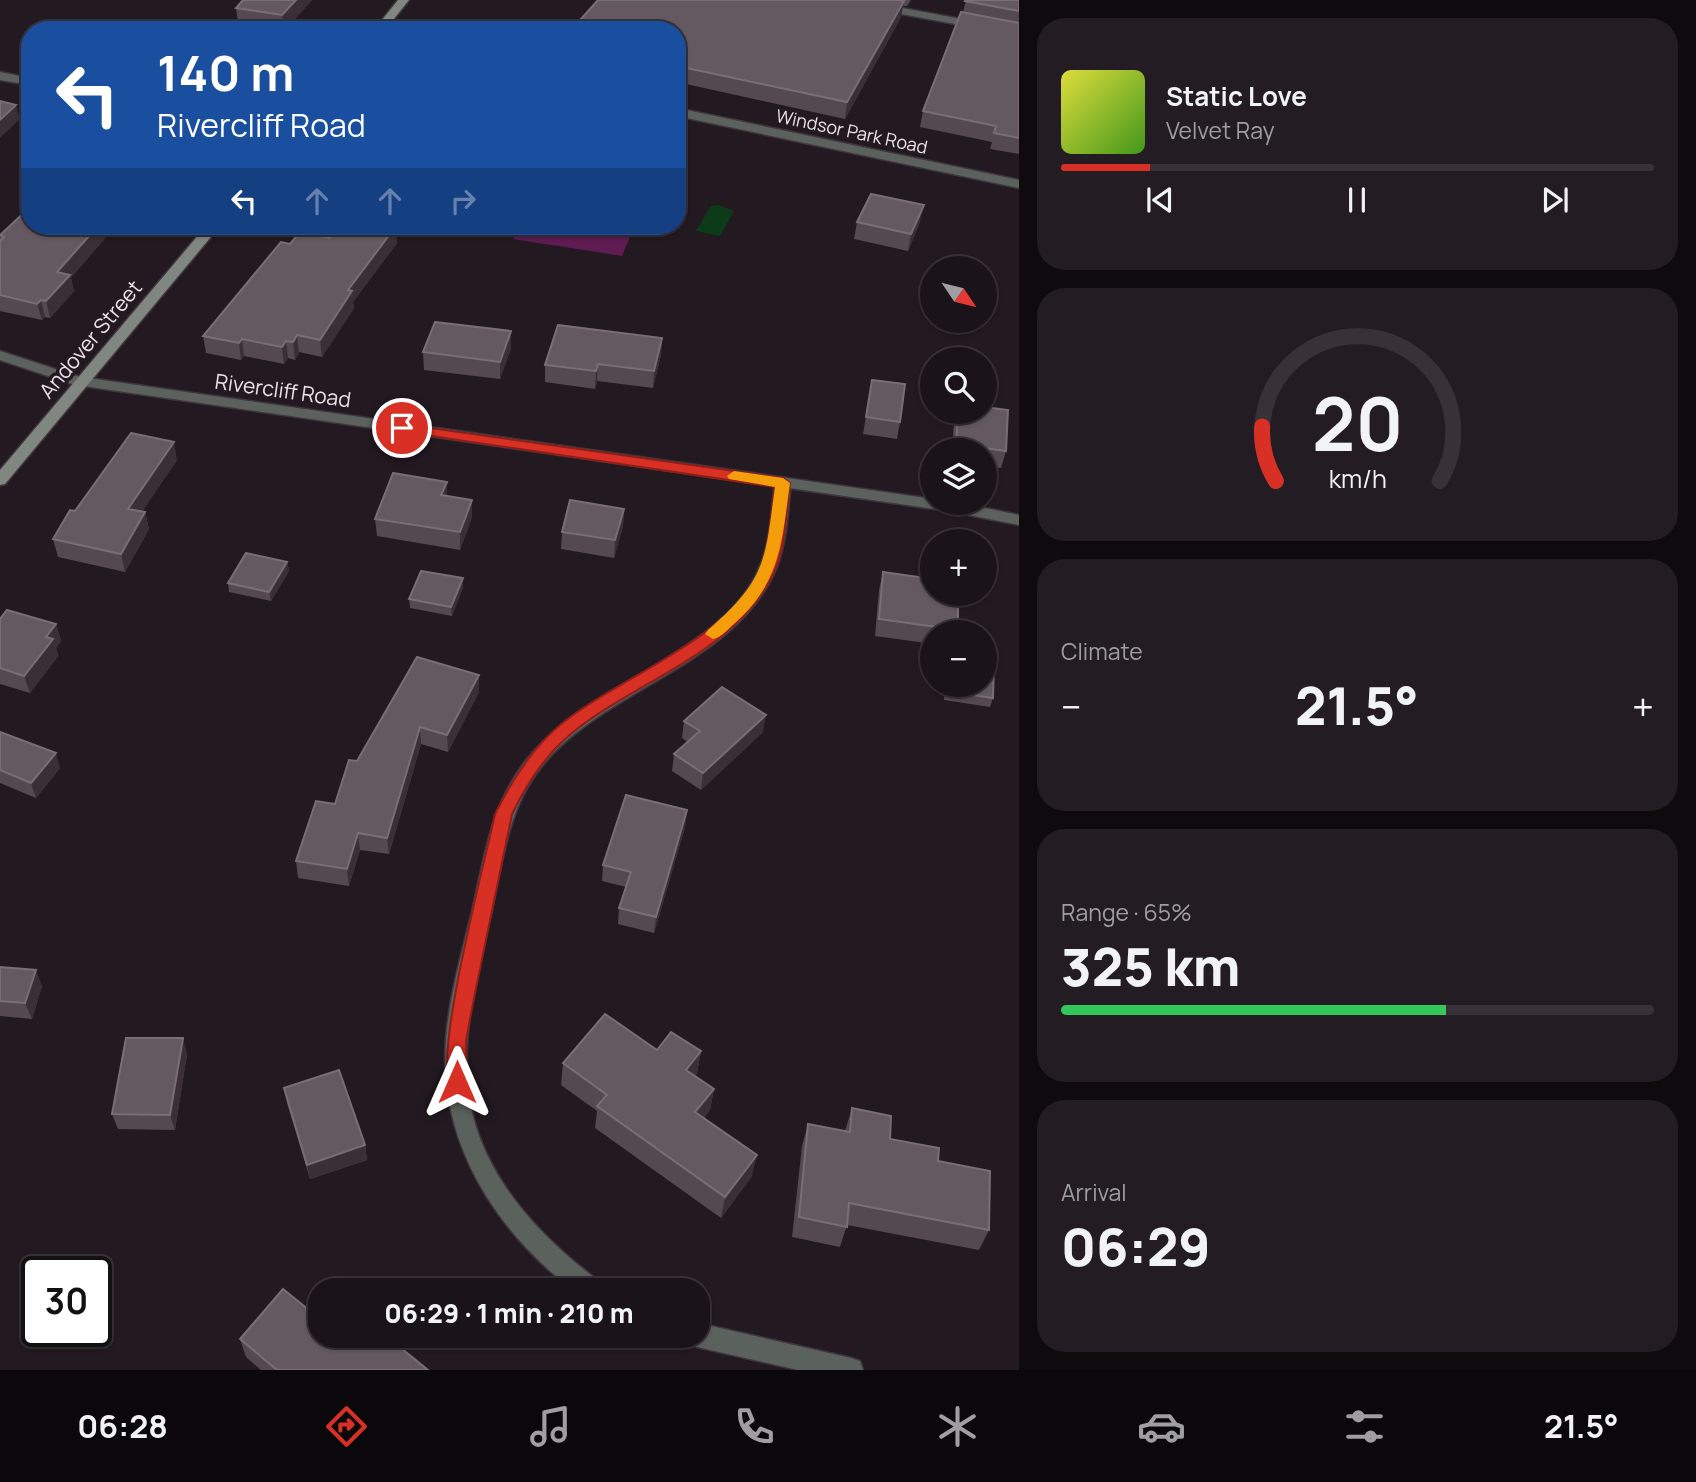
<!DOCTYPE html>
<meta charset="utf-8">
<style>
body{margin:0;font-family:Manrope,sans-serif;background:#231c22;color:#f1f3f6;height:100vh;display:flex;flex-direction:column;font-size:26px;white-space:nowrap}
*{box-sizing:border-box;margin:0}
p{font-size:23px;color:#9f9ea2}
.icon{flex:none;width:38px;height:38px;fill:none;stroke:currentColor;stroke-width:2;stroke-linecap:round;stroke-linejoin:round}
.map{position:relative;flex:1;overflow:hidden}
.details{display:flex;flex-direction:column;gap:18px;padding:18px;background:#0e0a0e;width:677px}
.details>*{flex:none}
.guide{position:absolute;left:21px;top:21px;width:665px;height:214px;border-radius:28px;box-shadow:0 2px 5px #0004,0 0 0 2px #383238;background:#1a4fa0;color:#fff;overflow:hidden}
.needle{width:46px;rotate:125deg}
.buttons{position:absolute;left:920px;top:256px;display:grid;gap:14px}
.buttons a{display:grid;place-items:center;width:77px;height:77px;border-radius:50%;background:#1a1319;box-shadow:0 2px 5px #0004,0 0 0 2px #383238;font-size:35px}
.speed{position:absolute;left:21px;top:1256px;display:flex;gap:14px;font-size:35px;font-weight:700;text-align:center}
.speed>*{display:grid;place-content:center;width:91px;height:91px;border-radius:50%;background:#1a1319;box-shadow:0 2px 5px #0004,0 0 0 2px #383238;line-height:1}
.speed .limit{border:4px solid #111;border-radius:10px;background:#fff;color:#111}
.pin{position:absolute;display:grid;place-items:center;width:60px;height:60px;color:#fff;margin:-30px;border:4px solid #fff;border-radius:50%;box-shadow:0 2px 7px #0007}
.me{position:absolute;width:77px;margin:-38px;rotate:0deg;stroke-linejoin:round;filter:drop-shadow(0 0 5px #0008)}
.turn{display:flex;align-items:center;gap:24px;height:147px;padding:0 21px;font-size:32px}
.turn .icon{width:91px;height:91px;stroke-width:2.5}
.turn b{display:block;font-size:49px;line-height:60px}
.lanes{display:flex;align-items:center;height:66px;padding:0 21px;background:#0003;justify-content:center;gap:35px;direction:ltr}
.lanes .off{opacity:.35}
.big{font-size:52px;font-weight:800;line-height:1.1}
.details .card{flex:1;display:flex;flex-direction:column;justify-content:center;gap:10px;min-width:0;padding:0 24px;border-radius:28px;background:#231c22}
.details .dial{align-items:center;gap:0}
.dial svg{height:182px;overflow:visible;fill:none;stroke:#383238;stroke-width:7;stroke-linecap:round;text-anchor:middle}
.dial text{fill:#f1f3f6;stroke:none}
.song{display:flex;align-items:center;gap:21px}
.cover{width:84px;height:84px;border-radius:10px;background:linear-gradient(135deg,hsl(60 70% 55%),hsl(100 70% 35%))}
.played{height:7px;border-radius:4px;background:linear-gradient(90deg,#d93025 15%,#383238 15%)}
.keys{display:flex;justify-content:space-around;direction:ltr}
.heat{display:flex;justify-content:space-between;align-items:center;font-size:38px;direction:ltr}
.charge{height:10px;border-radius:5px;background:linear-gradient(90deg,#34c759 65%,#383238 0)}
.trip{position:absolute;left:308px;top:1278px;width:402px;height:70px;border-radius:28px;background:#1a1319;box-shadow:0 2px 5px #0004,0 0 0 2px #383238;font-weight:800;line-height:70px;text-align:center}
.menu{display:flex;height:112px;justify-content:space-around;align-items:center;background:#0a080a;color:#9f9ea2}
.menu .icon{width:49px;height:49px}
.menu .current{color:#d93025}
.menu b{font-size:32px;color:#f1f3f6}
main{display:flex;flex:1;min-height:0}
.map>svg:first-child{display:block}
.green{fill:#5e1c53}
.water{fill:#0c3b1a}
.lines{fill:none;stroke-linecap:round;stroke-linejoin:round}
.minor-casing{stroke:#3f353d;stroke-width:3}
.tertiary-casing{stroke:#3f353d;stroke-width:3}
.secondary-casing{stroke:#3f353d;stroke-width:3}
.minor{fill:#5b615c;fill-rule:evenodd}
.tertiary{fill:#5b615c;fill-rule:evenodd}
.secondary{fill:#7f8780;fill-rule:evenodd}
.wall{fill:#544951}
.shaded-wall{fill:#3a2f37}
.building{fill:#645961;stroke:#796e76;stroke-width:2}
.route{fill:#d93025;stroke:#8d1f18;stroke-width:2}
.slow{fill:#f59e0b}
.labels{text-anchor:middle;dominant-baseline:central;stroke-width:7;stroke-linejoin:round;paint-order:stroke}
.far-street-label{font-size:18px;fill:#eae2e7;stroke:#231921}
.street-label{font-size:21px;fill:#eae2e7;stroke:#231921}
</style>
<main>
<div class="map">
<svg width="1019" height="1370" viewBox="0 0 1019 1370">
<rect width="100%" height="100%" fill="#231921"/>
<polygon class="green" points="519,226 613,226 633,229 622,256 513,239"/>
<polygon class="water" points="719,205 734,211 720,236 696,231 711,206"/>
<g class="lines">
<defs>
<g id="minor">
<polygon points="837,0 860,0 1019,30 1019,36 842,3"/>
<polygon points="0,72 30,78 30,85 0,80"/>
<polygon points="677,108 1019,180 1019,188 677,116"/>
<polygon points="0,351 86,379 88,382 81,387 0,360"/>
<path d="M783,478L791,483C788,509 787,536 779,561C742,667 598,687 536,774C508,813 502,863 492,909C479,963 464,1020 467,1076C471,1164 533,1232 600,1282L604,1290H573C506,1239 453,1164 446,1078C441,1022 460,961 473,907C484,857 492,805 524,763C582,686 720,655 758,571C771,544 771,512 775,483Z"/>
<polygon points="698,1323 851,1358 860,1361 863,1370 798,1370 697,1347 689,1343 685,1335 698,1335"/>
</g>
<polygon id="tertiary" points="81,377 933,499 933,502 956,502 1019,515 1019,525 948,511 76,385 74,382 76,379"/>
<g id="secondary">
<polygon points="398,0 409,0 385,30 374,30"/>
<polygon points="206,226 220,226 5,484 0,485 0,470"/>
</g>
</defs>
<use href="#minor" class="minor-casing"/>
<use href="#tertiary" class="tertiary-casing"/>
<use href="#secondary" class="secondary-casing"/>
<use href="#minor" class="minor"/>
<use href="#tertiary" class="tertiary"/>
<use href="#secondary" class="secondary"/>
</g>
<g class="wall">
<polygon points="243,0 312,0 285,30 275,30 238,23 236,8"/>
<polygon points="598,0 911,0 907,6 903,6 901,17 845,119 677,82 677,30"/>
<polygon points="966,0 1019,0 1019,154 990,149 992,142 920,127 923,111 963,12"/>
<polygon points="857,222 920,222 908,251 854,239"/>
<polygon points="0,235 71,278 74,291 50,318 45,317 42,320 0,311"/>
<polygon points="330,238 397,243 353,302 354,308 322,357 299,352 295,360 288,358 284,364 244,356 241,360 206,353 203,336 290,244"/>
<polygon points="511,331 511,348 500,379 424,370 423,352"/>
<polygon points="662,338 661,355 653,388 597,381 595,389 545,382 545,365"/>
<polygon points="872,380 900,422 897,439 863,434"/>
<polygon points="956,411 985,411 1006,451 1001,468 985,466 985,450 952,450 954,421"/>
<polygon points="177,460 142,511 145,512 149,529 125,572 58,557 53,539 75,511"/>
<polygon points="447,482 447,496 472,517 460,550 377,536 375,519"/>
<polygon points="624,509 623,526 614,558 561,549 562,532"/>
<polygon points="287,562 289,571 271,601 229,592 228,583"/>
<polygon points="883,572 958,630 957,632 933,632 933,644 875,636 879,590"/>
<polygon points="463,587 452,616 410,608 409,599"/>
<polygon points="0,619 56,624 61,641 56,648 58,656 30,693 0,684"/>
<polygon points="479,675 479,692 448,752 421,744 389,854 360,850 349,886 298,878 296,861 335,804 357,761"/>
<polygon points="945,684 985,684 993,698 990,707 944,700"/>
<polygon points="684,721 763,732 701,790 672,771 674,754 688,742 682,738"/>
<polygon points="0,732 60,768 36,798 0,783"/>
<polygon points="687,810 685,827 654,933 618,924 619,908 626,887 602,881 603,865"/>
<polygon points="0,967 42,986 32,1019 0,1016"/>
<polygon points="657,1050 701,1051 697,1073 695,1076 714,1089 710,1110 704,1118 752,1176 721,1218 595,1128 597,1111 561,1085 563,1063"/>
<polygon points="187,1054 175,1130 118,1129 112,1114"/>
<polygon points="284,1088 365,1145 367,1160 310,1179 287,1103"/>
<polygon points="852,1108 890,1139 938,1161 989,1230 979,1250 847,1225 840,1247 792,1237 802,1146 808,1124 845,1131"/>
<polygon points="320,1335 428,1370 261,1370 246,1357 240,1339"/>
</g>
<g class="shaded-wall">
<polygon points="296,0 312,0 285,30 283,30 282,15"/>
<polygon points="904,1 901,17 845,119 847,102"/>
<polygon points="16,105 20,119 0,138 0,120"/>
<polygon points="924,205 920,222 908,251 911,234"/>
<polygon points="98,226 116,226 71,278 74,291 50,318 46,301 57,272"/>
<polygon points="396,226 397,243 353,302 354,308 322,357 320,340 348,290"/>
<polygon points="41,300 45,317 42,320 37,304"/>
<polygon points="511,331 511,348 500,379 500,362"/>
<polygon points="297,335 299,352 295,360 293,342"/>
<polygon points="662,338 661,355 653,388 654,371"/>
<polygon points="242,339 244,356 241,360 239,343"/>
<polygon points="286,341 288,358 284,364 282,347"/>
<polygon points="598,364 597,381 595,389 596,371"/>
<polygon points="174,442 177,460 132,527 128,509"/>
<polygon points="447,482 447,499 441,495"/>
<polygon points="472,500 472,517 460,550 460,532"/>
<polygon points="624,509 623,526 614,558 615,540"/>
<polygon points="145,512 149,529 125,572 121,554"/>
<polygon points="287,562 289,571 271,601 269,592"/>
<polygon points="463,578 463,587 452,616 451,607"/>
<polygon points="56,624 61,641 56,648 58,656 30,693 24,676 46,637"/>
<polygon points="479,675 479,692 448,752 447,735"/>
<polygon points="766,715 763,732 701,790 703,773"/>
<polygon points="420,727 421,744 389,854 387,838"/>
<polygon points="56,753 60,768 36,798 31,783"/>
<polygon points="687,810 685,827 654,933 656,917"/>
<polygon points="358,833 360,850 349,886 347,869"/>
<polygon points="36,970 42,986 32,1019 25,1003"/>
<polygon points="183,1038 187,1054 175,1130 170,1115"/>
<polygon points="701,1051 697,1073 683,1092 686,1070"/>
<polygon points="714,1089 710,1110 691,1134 695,1112"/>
<polygon points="365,1145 367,1160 310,1179 307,1165"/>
<polygon points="757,1155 752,1176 721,1218 725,1197"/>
</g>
<g class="building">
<polygon points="243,0 296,0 282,15 236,8"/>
<polygon points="598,0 899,0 904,1 847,102 677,66 677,30 571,30"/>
<polygon points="966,0 1019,0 1019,11 965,1"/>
<polygon points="961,12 1019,23 1019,138 994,133 996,126 923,111"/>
<polygon points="0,101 16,105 0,120"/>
<polygon points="871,194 924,205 911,234 857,222"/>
<polygon points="30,207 30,226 98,226 57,272 70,275 46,301 41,300 37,304 0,295 0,241 4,237 0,235"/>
<polygon points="340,226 396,226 348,290 352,291 320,340 297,335 293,342 286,341 282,347 242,339 239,343 203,336 281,242 290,244 300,232 330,238"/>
<polygon points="435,322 511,331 500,362 423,352"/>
<polygon points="558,325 662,338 654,371 598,364 596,371 545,365"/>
<polygon points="872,380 905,384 900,422 866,417"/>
<polygon points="985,407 1008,410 1006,451 956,444 958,411 985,411"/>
<polygon points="131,433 174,442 128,509 145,512 121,554 53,539 70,510 75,511"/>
<polygon points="393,473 447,482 441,495 472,500 460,532 375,519"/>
<polygon points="570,500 624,509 615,540 562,532"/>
<polygon points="246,553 287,562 269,592 228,583"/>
<polygon points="421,571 463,578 451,607 409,599"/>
<polygon points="883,572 933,579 933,593 958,593 958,630 879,619"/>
<polygon points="7,610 56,624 46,637 53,639 24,676 0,668 0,619"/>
<polygon points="417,657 479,675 447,735 420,727 387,838 358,833 347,869 296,861 316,801 335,804 349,760 357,761"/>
<polygon points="985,663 994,665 993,698 946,691 947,684 985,684"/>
<polygon points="722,687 766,715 703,773 674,754 700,731 684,721"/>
<polygon points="0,732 56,753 31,783 0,770"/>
<polygon points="626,795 687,810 656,917 619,908 631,872 603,865"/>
<polygon points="0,967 36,970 25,1003 0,1001"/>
<polygon points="605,1014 657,1050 671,1032 701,1051 686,1070 714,1089 695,1112 757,1155 725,1197 597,1106 607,1095 563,1063"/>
<polygon points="126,1038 183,1038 170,1115 112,1114"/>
<polygon points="339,1070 365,1145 307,1165 284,1088"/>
<polygon points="852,1108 891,1116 890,1139 939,1148 938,1161 990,1171 989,1230 849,1203 847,1227 799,1217 808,1124 850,1132"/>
<polygon points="283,1289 320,1319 320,1335 385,1335 428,1370 277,1370 240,1339"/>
</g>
<path class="route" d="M402,424L783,478L790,483C786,512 786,545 774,572C738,652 635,681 572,733C546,754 526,785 512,814L473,1003L466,1041L467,1082L464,1088L457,1090L450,1088C434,1052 485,862 495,814C511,782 532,748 560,725C615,679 732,638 760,570C770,544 771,514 775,487L398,431L396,428Z"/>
<path class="slow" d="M734,471L783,478L790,483C782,539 781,583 735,623C728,629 722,637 713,639L705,634L708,630C767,579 765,560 775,487L729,479L727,476Z"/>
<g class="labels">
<g class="far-street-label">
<text transform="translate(852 131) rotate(12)">Windsor Park Road</text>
</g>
<g class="street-label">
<text transform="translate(90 339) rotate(-50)">Andover Street</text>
<text transform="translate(283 390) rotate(8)">Rivercliff Road</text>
</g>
</g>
</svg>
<div class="buttons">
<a><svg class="needle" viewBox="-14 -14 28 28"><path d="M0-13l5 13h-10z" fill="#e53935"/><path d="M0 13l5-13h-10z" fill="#9f9ea2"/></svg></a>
<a><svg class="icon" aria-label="search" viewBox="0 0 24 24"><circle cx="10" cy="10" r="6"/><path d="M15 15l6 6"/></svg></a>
<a><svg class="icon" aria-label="layers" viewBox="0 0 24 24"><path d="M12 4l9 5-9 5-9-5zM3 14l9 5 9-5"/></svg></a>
<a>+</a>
<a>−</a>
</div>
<div class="speed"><div class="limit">30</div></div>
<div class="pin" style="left:402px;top:428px;background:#d93025"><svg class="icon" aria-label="arrive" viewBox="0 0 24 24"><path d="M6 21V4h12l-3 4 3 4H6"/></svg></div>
<svg class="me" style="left:457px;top:1082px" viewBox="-20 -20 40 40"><path d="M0-17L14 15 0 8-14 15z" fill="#d93025" stroke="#fff" stroke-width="4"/></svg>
<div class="trip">06:29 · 1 min · 210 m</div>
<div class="guide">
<div class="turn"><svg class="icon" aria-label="left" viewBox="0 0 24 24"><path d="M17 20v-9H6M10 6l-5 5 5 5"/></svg><div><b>140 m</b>Rivercliff Road</div></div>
<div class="lanes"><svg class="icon" aria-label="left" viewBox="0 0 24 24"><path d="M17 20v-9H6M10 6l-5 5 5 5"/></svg><svg class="icon off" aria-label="ahead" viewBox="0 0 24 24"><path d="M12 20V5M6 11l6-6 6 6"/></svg><svg class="icon off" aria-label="ahead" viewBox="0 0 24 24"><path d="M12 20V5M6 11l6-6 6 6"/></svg><svg class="icon off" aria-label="right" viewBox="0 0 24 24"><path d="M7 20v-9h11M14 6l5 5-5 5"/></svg></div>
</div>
</div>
<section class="details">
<div class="card">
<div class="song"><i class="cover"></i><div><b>Static Love</b><p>Velvet Ray</p></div></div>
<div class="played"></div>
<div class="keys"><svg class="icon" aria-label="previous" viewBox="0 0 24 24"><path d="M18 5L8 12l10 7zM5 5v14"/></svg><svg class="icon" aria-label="pause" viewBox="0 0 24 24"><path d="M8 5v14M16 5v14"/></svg><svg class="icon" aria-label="next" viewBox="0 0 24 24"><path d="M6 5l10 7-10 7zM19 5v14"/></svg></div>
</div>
<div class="card dial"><svg viewBox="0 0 100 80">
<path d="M14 69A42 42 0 1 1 86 69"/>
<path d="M14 69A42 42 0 0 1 8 45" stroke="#d93025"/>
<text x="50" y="56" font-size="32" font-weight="700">20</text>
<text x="50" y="72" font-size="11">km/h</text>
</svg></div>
<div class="card"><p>Climate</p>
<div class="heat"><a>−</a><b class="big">21.5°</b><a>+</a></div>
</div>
<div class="card"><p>Range · 65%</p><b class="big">325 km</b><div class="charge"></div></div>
<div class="card"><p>Arrival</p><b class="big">06:29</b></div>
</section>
</main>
<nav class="menu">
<b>06:28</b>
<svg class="icon current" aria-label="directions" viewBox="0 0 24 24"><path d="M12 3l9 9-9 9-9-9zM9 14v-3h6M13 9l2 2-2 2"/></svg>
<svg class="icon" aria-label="music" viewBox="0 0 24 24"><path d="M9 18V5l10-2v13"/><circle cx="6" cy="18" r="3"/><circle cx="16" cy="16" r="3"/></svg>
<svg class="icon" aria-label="phone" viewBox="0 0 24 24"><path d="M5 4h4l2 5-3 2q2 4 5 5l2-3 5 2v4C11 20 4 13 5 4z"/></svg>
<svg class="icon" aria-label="climate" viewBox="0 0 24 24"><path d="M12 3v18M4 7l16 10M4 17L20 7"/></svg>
<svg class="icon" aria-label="car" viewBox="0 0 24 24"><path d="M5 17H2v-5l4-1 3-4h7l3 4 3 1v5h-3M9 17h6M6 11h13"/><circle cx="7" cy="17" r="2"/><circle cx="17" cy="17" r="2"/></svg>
<svg class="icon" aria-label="filters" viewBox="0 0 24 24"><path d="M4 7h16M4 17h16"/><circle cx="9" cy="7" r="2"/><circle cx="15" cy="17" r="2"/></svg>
<b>21.5°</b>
</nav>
